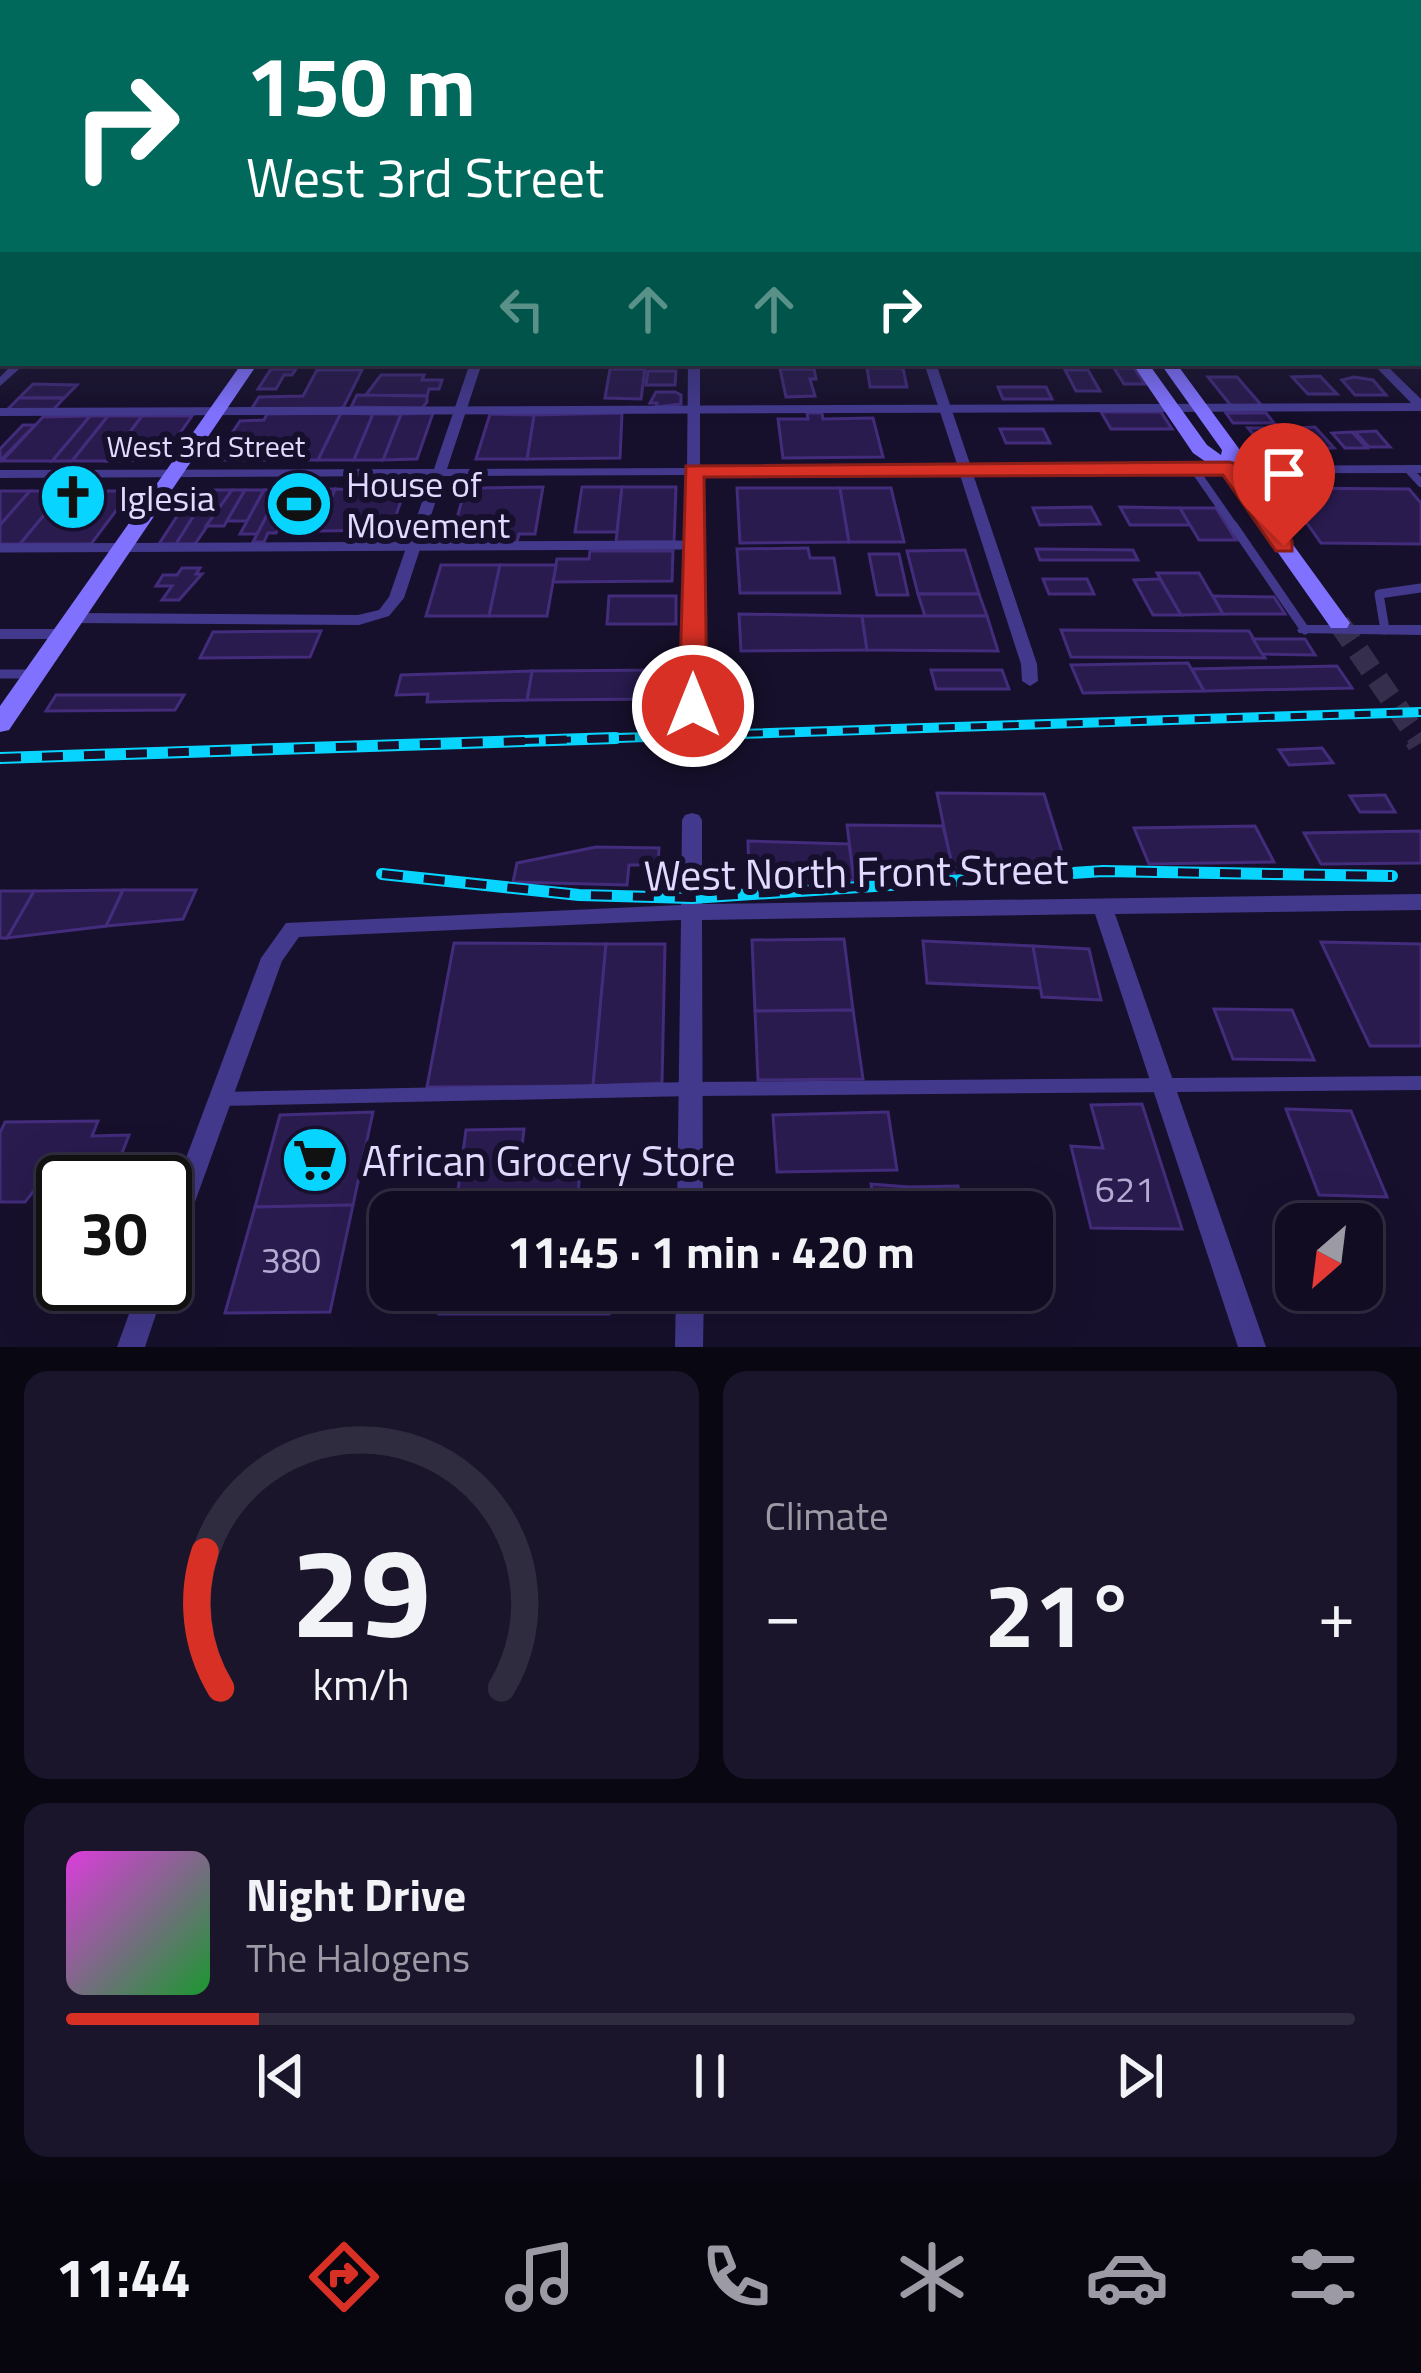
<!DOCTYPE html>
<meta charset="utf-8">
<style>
body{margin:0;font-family:"Titillium Web",sans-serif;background:#1a152a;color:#f1f3f6;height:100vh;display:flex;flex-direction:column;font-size:45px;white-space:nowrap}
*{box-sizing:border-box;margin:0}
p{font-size:39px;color:#9c9ba5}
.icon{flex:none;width:66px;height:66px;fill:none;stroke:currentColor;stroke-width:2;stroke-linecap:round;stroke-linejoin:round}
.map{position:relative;height:1347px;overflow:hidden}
.panel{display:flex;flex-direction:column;gap:24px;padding:24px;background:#090712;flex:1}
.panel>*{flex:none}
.banner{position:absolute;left:0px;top:0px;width:1422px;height:366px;box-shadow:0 12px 48px #0002,0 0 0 3px #302c3f;background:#00695c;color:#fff;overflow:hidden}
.needle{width:78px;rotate:208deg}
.tools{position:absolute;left:1275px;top:1203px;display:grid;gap:24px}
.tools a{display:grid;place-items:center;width:108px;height:108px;border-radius:24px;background:#110c21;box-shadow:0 12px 48px #0002,0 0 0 3px #302c3f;font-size:60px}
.speed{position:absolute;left:36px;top:1155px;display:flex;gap:24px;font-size:60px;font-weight:700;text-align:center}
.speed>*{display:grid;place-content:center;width:156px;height:156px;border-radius:50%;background:#110c21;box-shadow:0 12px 48px #0002,0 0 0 3px #302c3f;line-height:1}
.speed .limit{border:6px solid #111;border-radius:18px;background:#fff;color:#111}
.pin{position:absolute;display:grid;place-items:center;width:102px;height:102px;color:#fff;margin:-123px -51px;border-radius:50% 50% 50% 0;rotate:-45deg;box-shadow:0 0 12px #0007}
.pin .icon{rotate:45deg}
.me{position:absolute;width:132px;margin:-66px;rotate:0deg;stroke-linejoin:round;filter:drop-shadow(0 0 9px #0008)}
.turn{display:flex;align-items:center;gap:42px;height:252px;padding:0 48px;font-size:54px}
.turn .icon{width:156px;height:156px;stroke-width:2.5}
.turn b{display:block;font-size:84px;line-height:102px}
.lanes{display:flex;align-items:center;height:114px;padding:0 48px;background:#0003;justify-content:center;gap:60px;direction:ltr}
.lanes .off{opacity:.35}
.big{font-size:90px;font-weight:700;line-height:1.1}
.panel .tile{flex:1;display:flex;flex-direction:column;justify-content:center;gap:18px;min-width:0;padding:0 42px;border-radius:24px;background:#1a152a}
.panel .dial{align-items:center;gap:0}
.dial svg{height:312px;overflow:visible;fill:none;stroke:#302c3f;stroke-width:7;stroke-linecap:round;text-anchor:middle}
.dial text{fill:#f1f3f6;stroke:none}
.song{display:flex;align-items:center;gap:36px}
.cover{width:144px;height:144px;border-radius:18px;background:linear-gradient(135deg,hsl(300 70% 55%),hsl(130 70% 35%))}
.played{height:12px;border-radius:6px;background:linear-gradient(90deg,#d93025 15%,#302c3f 15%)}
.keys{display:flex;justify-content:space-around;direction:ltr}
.heat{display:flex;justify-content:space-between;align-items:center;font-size:66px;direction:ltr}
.panel .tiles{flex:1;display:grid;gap:24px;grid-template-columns:1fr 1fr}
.tile:last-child{grid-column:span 2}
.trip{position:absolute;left:369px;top:1191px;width:684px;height:120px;border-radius:24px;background:#110c21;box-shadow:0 12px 48px #0002,0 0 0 3px #302c3f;font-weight:700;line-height:120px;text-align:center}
.tab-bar{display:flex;height:192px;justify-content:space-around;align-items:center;background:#07050d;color:#9c9ba5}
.tab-bar .icon{width:84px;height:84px}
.tab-bar .on{color:#d93025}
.tab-bar b{font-size:54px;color:#f1f3f6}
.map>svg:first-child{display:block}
.building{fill:#291b4e;stroke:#422c7b;stroke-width:3}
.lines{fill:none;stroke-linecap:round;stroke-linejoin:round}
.secondary-tunnel-far1{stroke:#352e4c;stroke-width:22;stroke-dasharray:22 12;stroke-linecap:butt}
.secondary-tunnel{stroke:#352e4c;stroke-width:28;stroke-dasharray:28 15;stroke-linecap:butt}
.lane-far2{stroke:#42398d;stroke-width:8}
.lane-far1{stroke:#42398d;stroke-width:9}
.lane{stroke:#42398d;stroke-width:14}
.street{fill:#42398d;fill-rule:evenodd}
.secondary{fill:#8072ff;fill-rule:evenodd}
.highway{fill:#ff569b;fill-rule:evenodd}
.rail-far1-casing{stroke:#07d5ff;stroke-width:10}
.rail-casing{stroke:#07d5ff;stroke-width:12}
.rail-far1{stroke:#17102c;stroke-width:6;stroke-dasharray:16;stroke-linecap:butt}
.rail{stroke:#17102c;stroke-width:8;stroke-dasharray:21;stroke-linecap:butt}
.route{fill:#d93025;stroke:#8d1f18;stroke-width:3}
.labels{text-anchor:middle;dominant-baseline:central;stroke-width:12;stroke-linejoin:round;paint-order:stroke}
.far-street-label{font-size:30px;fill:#e2dbff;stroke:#17102c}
.poi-label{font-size:36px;fill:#e2dbff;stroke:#17102c;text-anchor:start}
.near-number-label{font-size:36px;fill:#b4abd3}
.near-street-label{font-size:42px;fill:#e2dbff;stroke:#17102c}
.near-poi-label{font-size:42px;fill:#e2dbff;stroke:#17102c;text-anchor:start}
</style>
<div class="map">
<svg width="1421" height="1347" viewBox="0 0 1421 1347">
<rect width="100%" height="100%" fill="#17102c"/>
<g class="building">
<polygon points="867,368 903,368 907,387 870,387"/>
<polygon points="1114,368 1134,368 1145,384 1124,384"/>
<polygon points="271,369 296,369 292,375 284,375 276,389 258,389"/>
<polygon points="610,369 645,369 641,399 605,398"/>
<polygon points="780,369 814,369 816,379 810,379 815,396 786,397"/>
<polygon points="317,370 362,370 342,410 250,411 259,397 303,396"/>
<polygon points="1065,370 1088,370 1100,391 1076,391"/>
<polygon points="648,371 676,371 675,385 646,385"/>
<polygon points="381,375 424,375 422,380 442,380 439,389 429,389 427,396 365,396"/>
<polygon points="1320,376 1337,394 1308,394 1292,377"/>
<polygon points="1208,377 1237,377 1263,407 1232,407"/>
<polygon points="1354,377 1373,380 1386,395 1355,395 1342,380"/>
<polygon points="33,384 77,385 64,398 19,398"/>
<polygon points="998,387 1046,387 1052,399 1003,399"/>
<polygon points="656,392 675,392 681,395 681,404 656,407 657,403 650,403"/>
<polygon points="357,395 427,396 427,402 422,408 351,407"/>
<polygon points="19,398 64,398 52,411 6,411"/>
<polygon points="1101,412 1161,412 1172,429 1111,429"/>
<polygon points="341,413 318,460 214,460 240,421 264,420 267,414"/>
<polygon points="341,413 373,414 354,460 318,460"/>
<polygon points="433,413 417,459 383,460 401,414"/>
<polygon points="622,413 620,458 527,459 534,415"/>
<polygon points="807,413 822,413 823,419 873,418 883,457 783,458 778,419 808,419"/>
<polygon points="1226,413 1266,413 1274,423 1233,423"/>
<polygon points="373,414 401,414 383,460 354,460"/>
<polygon points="490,414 534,415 527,459 476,459"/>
<polygon points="90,416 108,416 72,461 52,461"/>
<polygon points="90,416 52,461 2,461 43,417"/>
<polygon points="108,416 142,416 108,461 72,461"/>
<polygon points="142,416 192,416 161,460 108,461"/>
<polygon points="23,425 35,425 0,461 0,449"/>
<polygon points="1315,427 1334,448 1312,449 1293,428"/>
<polygon points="1248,428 1275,428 1293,449 1265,449"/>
<polygon points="1000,429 1043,429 1050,443 1006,443"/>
<polygon points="1376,431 1390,447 1369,447 1355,432"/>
<polygon points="1352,432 1367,448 1345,448 1332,433"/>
<polygon points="543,487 535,534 519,534 517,542 450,543 464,493 476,488"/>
<polygon points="582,487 622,487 617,532 575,532"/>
<polygon points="622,487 676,487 674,542 616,542"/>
<polygon points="737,488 840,488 849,542 740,543"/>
<polygon points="840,488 891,488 904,542 849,542"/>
<polygon points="1282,488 1409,489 1421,503 1421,544 1321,543"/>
<polygon points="298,489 276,533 268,533 264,542 253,542 280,490"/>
<polygon points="298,489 315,489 301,519 283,519"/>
<polygon points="315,489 335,489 318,527 297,527"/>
<polygon points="335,489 404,492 391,530 319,531"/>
<polygon points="194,490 210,490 176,544 159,544"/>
<polygon points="210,490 232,490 195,544 176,544"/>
<polygon points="232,490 245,490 224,526 206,526"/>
<polygon points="245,490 264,490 247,521 227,521"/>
<polygon points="264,490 280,490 257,534 240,534"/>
<polygon points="0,491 30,491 0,525"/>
<polygon points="30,491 64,491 20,544 0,544 0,525"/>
<polygon points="64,491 131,491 91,544 20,544"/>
<polygon points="1091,507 1100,524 1040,525 1033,508"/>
<polygon points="1120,507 1180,508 1190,525 1130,525"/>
<polygon points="1180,508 1216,508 1236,540 1199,540"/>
<polygon points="808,548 810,558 834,558 840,593 740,593 737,549"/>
<polygon points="1036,549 1133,550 1138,560 1040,560"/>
<polygon points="965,550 979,594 918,594 907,551"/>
<polygon points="590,551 673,551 672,581 553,582 557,559 589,559"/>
<polygon points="869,554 899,554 908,595 877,595"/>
<polygon points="441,565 500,565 489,616 426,616"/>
<polygon points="500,565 556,565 547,616 489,616"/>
<polygon points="182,568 200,568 196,574 202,574 179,600 162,600 172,586 156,586 163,575 177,575"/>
<polygon points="1157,573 1199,573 1223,614 1181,615"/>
<polygon points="1043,579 1087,579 1094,594 1049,594"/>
<polygon points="1160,579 1181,615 1153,615 1134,580"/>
<polygon points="918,594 979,594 987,616 925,616"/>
<polygon points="609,596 676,596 676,624 607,624"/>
<polygon points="1213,596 1274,597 1285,614 1223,614"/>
<polygon points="739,614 862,616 867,650 741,651"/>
<polygon points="862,616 987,616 998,651 867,650"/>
<polygon points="1061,630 1249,631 1265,658 1071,657"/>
<polygon points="321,631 310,657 200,658 213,632"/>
<polygon points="1253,639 1305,639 1315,655 1262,654"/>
<polygon points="1188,663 1204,691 1083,693 1071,665"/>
<polygon points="1337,666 1352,688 1204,691 1192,669"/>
<polygon points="665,670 665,699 527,700 532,671"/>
<polygon points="931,670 1002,670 1009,689 936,689"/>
<polygon points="532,671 527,700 427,702 428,694 396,695 401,675"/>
<polygon points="56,695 184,695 175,710 46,711"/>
<polygon points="1322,748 1333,763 1289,765 1279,750"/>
<polygon points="937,793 1044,794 1067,868 952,867"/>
<polygon points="1385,795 1395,812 1360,812 1350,796"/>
<polygon points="847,825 943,826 956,881 854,880"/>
<polygon points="1255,826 1274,862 1149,864 1134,828"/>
<polygon points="1421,831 1421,863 1321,864 1304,833"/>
<polygon points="748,841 849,844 854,880 749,882"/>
<polygon points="596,847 659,848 658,865 629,865 627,885 513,882 517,863"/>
<polygon points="123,890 196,890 183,919 106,926"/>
<polygon points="123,890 106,926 7,938 34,891"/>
<polygon points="0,891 34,891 7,938 0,938"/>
<polygon points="844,939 853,1010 755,1011 752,940"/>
<polygon points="923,941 1033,946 1041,988 927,983"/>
<polygon points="1321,942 1421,944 1421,1046 1370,1046"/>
<polygon points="454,943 606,944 593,1086 427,1087"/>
<polygon points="606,944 665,944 662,1083 593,1086"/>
<polygon points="1033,946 1089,949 1101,1000 1042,997"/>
<polygon points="1214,1009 1292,1010 1314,1060 1233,1059"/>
<polygon points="853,1010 863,1079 758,1080 755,1011"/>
<polygon points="1142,1104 1182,1229 1091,1228 1071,1146 1103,1148 1091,1105"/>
<polygon points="1286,1109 1351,1111 1387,1197 1319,1195"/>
<polygon points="373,1112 353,1205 255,1207 280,1115"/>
<polygon points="888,1112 897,1170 777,1172 773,1115"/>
<polygon points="98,1121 92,1136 129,1135 115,1171 77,1171 72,1182 63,1182 63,1188 36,1188 25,1202 0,1202 0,1133 5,1122"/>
<polygon points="524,1129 521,1155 581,1153 577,1212 455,1212 466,1130"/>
<polygon points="871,1184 908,1187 910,1212 875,1212"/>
<polygon points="958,1186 962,1212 911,1212 908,1187"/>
<polygon points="353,1205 330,1312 225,1313 255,1207"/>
<polygon points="1032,1277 1039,1307 993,1309 989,1290 1032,1290"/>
<polygon points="443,1290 611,1290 609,1314 439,1314"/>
<polygon points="879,1290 919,1290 921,1309 880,1309"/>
<polygon points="923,1290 976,1290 979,1305 925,1305"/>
</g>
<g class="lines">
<polyline class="secondary-tunnel-far1" points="1339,623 1420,741"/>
<polyline class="secondary-tunnel" points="1418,738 1421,743"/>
<g class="lane-far2">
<polyline points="0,412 1421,407"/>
<polyline points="1194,469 1235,528"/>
<polyline points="1408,469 1421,483"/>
</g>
<g class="lane-far1">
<polyline points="1233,525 1305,630"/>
<polyline points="0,548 693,545"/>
<polyline points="1385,630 1379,594 1421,588"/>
<polyline points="0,674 29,674"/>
</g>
<polyline class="lane" points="221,1099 691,1089 1421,1083"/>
<g class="street">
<polygon points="1419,226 1421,227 1421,233 1419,232"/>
<polygon points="3,239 3,245 0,246 0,240"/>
<polygon points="14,363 26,363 0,386 0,377"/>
<polygon points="470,363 482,363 447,469 687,468 688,363 700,363 700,468 958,467 924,363 936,363 971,467 1421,465 1421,473 973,474 1037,664 1038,681 1030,686 1022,681 1021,664 960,475 700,475 702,706 693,711 684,706 687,475 444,476 404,598 389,616 359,625 74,623 66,618 74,613 358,615 379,610 389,597 431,476 0,478 0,470 434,469"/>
<polygon points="1372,363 1384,363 1421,399 1421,410 1417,409"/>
<polygon points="1305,625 1421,625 1421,635 1299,633 1297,630"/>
<polygon points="0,629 62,629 70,634 62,639 0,639"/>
<polygon points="692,813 699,815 702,820 702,904 1421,894 1421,910 1115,914 1266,1347 1238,1347 1095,914 702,920 703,1212 677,1212 681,920 299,937 282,961 178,1249 174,1258 165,1262 165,1214 261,958 286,923 681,905 682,820 685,815"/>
<polygon points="165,1280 166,1284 145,1347 117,1347 140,1284 165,1284"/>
<polygon points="676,1290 704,1290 703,1347 675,1347"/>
</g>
<g class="secondary">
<polygon points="242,363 258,363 9,730 0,732 0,706"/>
<polygon points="1132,363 1148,363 1207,445 1221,455 1222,450 1160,363 1176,363 1240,450 1238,469 1350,623 1347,628 1331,628 1222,473 1193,453"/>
</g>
<g class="highway">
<rect x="1419" y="265" width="2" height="10"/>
<rect x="0" y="269" width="3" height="10"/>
<polygon points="0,352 3,363 7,363 0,364"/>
<polygon points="1419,352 1421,352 1421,364 1415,363 1419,363"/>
</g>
<defs>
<polyline id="rail-far1" points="523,741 1421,712"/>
<g id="rail">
<polyline points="0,758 616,738"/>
<polyline points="382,874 579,895 692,898 1103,871 1392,876"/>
</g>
</defs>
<use href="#rail-far1" class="rail-far1-casing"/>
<use href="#rail" class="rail-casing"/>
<use href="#rail-far1" class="rail-far1"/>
<use href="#rail" class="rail"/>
</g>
<linearGradient id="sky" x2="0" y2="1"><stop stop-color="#0d0918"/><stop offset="0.54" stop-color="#363756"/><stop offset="1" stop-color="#363756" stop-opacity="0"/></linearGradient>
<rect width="1421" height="412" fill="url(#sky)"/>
<polygon class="route" points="1229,462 1237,464 1292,541 1292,551 1276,551 1223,475 704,477 707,706 693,715 679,706 686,466"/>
<defs>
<symbol id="church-disc" viewBox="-11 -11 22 22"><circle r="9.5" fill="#07d5ff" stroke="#17102c"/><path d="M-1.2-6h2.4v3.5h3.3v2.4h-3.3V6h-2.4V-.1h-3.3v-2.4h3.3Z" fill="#111"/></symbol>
<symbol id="stadium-disc" viewBox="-11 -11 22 22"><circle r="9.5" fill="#07d5ff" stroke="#17102c"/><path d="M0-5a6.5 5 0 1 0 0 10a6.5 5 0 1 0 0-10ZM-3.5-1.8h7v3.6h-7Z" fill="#111"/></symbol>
<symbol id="supermarket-disc" viewBox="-11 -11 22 22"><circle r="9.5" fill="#07d5ff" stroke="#17102c"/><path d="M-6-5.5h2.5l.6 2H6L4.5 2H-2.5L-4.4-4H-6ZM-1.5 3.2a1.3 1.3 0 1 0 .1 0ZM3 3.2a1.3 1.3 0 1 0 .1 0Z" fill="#111"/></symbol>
</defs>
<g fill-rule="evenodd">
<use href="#church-disc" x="35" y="459" width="76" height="76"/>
<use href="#stadium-disc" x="261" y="466" width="76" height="76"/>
<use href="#supermarket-disc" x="277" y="1122" width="76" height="76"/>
</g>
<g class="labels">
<g class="far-street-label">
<text x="206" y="446">West 3rd Street</text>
</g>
<g class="poi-label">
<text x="346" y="483">House of<tspan x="346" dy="41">Movement</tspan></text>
<text x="119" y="497">Iglesia</text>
</g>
<g class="near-number-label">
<text x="1125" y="1188">621</text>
<text x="291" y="1259">380</text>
</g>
<g class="near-street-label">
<text transform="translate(856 871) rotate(-1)">West North Front Street</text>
</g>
<g class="near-poi-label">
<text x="362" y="1160">African Grocery Store</text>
</g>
</g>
</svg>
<div class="tools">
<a><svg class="needle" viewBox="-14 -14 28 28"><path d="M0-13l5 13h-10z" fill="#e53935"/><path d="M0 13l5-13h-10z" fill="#9c9ba5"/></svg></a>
</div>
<div class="speed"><div class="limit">30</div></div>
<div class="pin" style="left:1284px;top:546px;background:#d93025"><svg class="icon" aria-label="arrive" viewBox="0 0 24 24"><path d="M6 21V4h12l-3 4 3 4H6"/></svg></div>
<svg class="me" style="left:693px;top:706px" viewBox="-20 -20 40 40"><circle r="17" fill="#d93025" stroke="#fff" stroke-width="3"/><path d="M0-11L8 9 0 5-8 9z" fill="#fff"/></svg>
<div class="trip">11:45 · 1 min · 420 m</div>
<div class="banner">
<div class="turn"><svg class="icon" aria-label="right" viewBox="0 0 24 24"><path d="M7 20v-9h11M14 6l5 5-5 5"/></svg><div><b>150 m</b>West 3rd Street</div></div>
<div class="lanes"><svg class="icon off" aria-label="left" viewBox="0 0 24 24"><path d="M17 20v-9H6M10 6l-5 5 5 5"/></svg><svg class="icon off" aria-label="ahead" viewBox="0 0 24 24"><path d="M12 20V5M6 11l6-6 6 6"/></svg><svg class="icon off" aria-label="ahead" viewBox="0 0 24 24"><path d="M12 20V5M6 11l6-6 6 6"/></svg><svg class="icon" aria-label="right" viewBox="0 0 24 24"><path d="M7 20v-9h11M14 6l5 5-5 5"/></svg></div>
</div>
</div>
<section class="panel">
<div class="tiles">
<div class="tile dial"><svg viewBox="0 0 100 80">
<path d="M14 69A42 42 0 1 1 86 69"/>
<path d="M14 69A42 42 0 0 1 10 34" stroke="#d93025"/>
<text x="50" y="56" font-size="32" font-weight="700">29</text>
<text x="50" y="72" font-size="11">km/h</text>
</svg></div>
<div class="tile"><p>Climate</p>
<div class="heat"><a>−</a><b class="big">21°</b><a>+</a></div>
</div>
<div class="tile">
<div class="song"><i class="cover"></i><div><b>Night Drive</b><p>The Halogens</p></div></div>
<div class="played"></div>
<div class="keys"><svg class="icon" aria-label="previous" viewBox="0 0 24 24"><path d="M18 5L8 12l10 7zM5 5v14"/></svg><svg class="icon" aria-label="pause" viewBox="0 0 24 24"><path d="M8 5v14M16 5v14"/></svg><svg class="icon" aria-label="next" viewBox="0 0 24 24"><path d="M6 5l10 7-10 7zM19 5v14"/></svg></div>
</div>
</div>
</section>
<nav class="tab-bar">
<b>11:44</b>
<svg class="icon on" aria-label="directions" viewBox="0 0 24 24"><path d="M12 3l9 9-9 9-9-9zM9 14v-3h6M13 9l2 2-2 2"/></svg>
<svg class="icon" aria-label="music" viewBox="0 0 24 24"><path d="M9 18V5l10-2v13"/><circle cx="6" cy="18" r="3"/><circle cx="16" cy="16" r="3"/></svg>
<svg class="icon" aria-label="phone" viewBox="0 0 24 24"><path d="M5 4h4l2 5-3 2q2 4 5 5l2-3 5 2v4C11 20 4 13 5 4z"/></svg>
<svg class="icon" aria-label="climate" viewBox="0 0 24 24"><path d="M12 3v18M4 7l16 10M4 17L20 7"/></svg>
<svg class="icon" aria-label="car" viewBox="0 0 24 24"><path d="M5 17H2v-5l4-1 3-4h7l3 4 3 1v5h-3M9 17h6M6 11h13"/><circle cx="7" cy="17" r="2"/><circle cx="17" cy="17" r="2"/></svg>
<svg class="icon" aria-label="filters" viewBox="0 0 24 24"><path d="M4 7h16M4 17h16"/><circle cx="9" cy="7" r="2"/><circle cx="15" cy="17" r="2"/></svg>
</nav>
